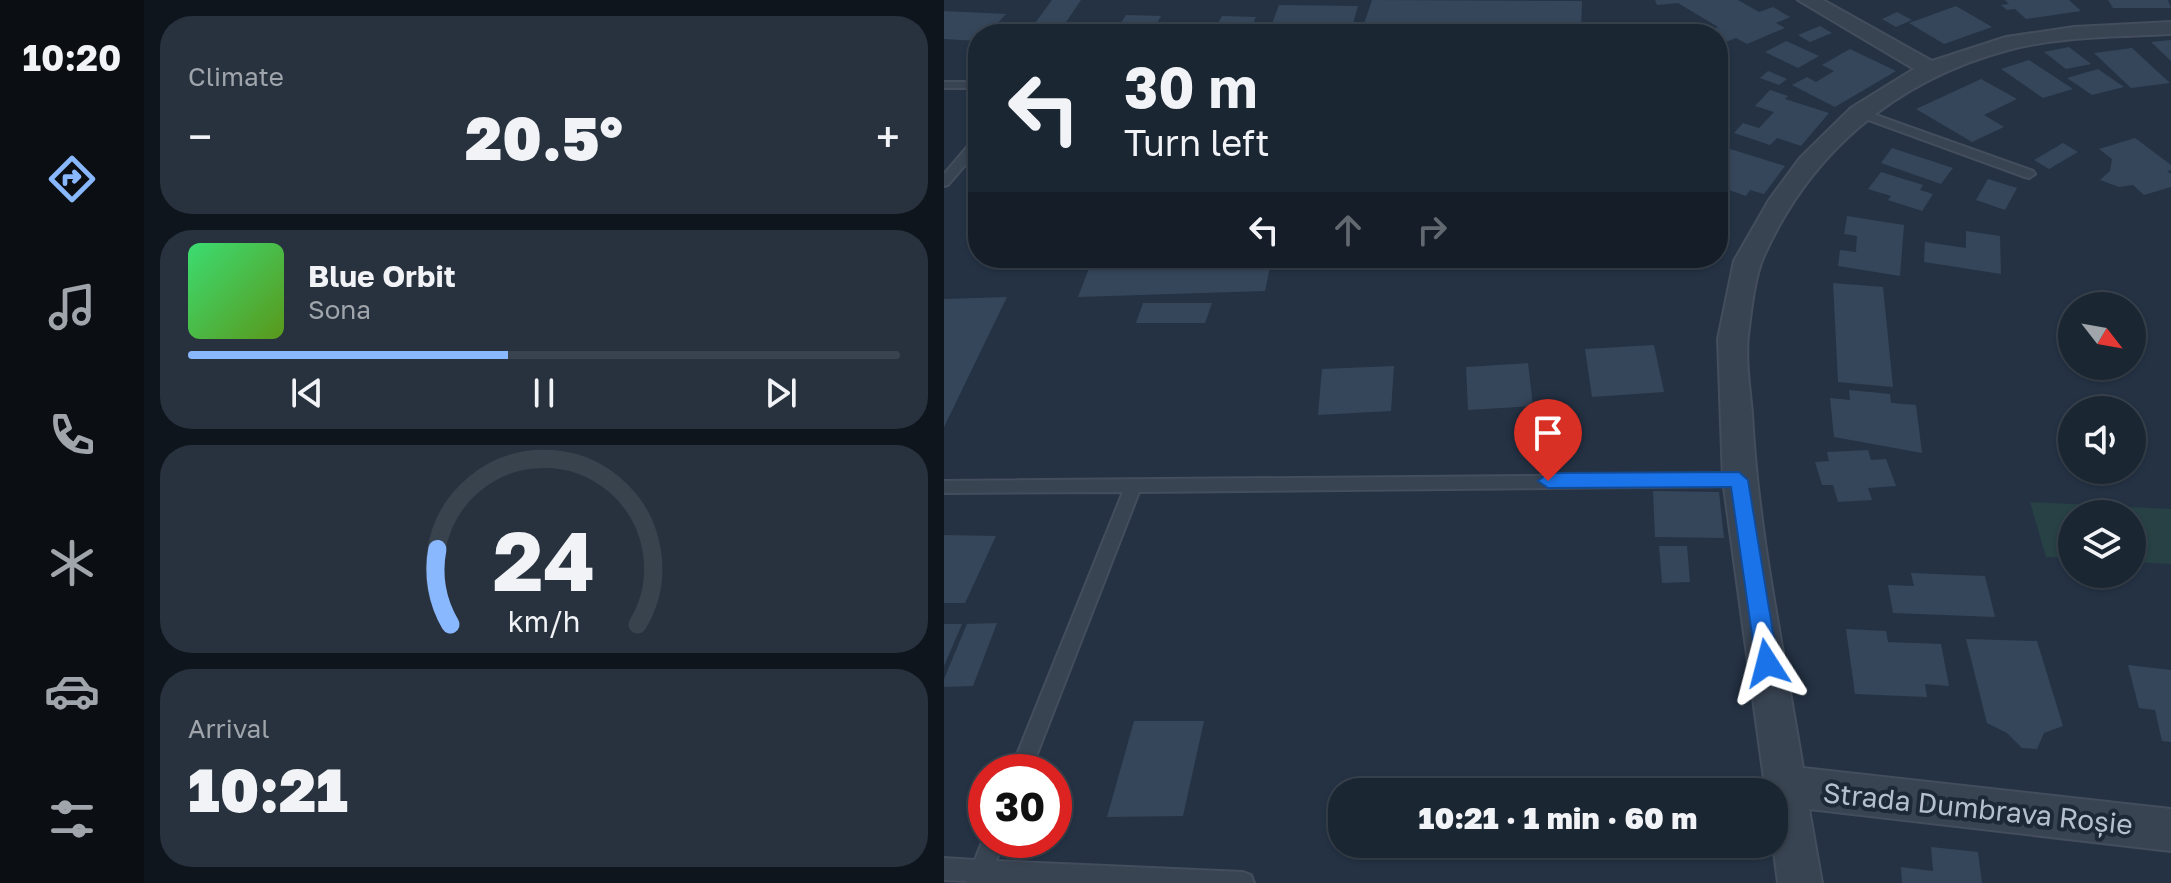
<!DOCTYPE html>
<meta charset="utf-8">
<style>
body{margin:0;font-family:"Golos Text",sans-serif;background:#28323f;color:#f1f3f6;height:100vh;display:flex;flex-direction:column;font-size:30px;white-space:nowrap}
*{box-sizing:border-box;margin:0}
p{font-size:26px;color:#a0a5ac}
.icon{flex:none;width:44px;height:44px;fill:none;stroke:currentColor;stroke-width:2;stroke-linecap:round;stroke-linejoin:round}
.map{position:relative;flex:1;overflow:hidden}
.side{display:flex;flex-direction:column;gap:16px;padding:16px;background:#0f151c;width:800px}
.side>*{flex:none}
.top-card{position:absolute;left:24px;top:24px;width:760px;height:244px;border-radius:32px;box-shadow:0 2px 6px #0004,0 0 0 2px #39434e;background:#1b2633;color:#f1f3f6;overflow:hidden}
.needle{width:52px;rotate:121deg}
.fabs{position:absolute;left:1114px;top:292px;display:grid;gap:16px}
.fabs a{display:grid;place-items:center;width:88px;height:88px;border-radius:50%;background:#1b2633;box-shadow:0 2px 6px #0004,0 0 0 2px #39434e;font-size:40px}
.speed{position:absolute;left:24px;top:754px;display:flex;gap:16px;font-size:40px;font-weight:700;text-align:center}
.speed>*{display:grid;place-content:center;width:104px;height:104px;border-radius:50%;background:#1b2633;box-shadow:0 2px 6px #0004,0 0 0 2px #39434e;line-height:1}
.speed .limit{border:12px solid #d22;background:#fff;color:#111}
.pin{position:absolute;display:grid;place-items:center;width:68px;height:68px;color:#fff;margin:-82px -34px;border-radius:50% 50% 50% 0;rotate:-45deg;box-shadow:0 0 8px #0007}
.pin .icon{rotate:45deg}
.me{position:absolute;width:88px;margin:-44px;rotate:351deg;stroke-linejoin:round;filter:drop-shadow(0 0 6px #0008)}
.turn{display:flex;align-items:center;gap:28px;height:168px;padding:0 24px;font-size:36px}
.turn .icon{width:104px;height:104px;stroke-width:2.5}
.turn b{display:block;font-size:56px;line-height:68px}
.lanes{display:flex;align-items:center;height:76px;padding:0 24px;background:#0003;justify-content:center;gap:40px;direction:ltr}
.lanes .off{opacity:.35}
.big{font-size:60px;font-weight:800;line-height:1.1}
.side .card{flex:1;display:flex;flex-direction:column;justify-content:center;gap:12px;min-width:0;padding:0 28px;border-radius:32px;background:#28323f}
.side .dial{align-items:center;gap:0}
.dial svg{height:208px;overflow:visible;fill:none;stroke:#39434e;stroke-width:7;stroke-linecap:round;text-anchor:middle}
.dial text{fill:#f1f3f6;stroke:none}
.song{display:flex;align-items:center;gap:24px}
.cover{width:96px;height:96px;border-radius:12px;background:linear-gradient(135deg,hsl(140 70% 55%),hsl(90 70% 35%))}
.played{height:8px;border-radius:4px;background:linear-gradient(90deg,#89b8ff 45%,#39434e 45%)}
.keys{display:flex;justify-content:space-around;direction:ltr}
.heat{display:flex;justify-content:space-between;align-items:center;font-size:44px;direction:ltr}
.trip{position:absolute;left:384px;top:778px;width:460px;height:80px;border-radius:32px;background:#1b2633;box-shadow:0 2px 6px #0004,0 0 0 2px #39434e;font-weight:800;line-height:80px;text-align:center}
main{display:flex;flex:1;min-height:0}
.menu{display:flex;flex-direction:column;width:144px;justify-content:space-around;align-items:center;background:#0b0f14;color:#a0a5ac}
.menu .icon{width:56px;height:56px}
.menu .on{color:#89b8ff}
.menu b{font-size:36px;color:#f1f3f6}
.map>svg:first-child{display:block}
.green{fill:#274145}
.building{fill:#36465a}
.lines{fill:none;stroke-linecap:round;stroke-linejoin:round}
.service-casing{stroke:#434d5c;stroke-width:4}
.minor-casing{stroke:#434d5c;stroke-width:4}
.service{fill:#394453;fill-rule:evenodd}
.minor{fill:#394453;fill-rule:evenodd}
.route{fill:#1a73e8;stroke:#114b97;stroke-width:2}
.labels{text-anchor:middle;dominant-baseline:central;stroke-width:8;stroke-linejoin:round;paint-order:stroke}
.near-street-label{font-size:28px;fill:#b6bfcd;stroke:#1e2938}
</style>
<main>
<nav class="menu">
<b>10:20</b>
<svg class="icon on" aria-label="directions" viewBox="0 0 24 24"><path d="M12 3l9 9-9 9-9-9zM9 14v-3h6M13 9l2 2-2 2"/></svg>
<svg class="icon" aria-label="music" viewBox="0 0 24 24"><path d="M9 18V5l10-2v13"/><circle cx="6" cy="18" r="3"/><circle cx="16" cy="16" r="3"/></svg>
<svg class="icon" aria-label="phone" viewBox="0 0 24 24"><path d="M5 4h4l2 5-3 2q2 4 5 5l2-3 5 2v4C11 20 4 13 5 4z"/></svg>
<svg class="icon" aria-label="climate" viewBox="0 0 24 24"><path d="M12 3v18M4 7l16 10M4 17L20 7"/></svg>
<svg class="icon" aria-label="car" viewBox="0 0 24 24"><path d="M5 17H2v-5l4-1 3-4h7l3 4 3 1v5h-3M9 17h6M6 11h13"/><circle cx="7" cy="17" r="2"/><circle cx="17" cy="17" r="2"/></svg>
<svg class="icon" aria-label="filters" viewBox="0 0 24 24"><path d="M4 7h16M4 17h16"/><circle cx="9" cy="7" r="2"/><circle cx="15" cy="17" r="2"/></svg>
</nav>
<section class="side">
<div class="card"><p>Climate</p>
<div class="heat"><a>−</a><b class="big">20.5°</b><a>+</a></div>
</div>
<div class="card">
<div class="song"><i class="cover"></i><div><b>Blue Orbit</b><p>Sona</p></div></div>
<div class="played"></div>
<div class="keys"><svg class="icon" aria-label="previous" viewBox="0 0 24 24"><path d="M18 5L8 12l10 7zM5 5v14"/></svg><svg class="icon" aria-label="pause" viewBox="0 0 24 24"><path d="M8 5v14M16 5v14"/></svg><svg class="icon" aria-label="next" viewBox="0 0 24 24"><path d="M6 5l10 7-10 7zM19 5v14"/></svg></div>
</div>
<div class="card dial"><svg viewBox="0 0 100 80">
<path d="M14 69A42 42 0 1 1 86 69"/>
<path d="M14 69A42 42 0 0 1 9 40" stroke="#89b8ff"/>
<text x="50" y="56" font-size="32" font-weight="700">24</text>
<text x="50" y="72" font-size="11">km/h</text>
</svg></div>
<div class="card"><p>Arrival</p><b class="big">10:21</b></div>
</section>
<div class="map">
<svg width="1227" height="883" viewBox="0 0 1227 883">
<rect width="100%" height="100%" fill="#243244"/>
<polygon class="green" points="1086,502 1227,509 1227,564 1188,562 1188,514 1128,514 1128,558 1102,557"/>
<g class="building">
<polygon points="108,0 137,0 114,34 83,34"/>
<polygon points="428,0 638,1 637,34 417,33"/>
<polygon points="711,0 794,0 815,12 829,7 846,17 832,23 841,28 803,44 792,38 779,43 774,40 774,34 758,34 774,27 734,3 713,5"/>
<polygon points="1061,0 1125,0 1137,11 1082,19 1071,9 1063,10 1057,5 1065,4"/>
<polygon points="1164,0 1224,0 1227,8 1169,8"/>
<polygon points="335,5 414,6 406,34 379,34 383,23 353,23 349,34 324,34"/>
<polygon points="1012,6 1048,27 1000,44 965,23"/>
<polygon points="0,11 62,14 50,27 58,27 52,34 34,34 34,41 0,39"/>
<polygon points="953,12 968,20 952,27 938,19"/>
<polygon points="182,15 217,16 207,34 170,34"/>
<polygon points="278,16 312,17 304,34 268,34"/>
<polygon points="876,26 888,33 866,42 854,35"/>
<polygon points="1227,40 1227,61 1207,42"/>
<polygon points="842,41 875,56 854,68 821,52"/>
<polygon points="1125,47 1147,64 1122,69 1100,52"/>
<polygon points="1188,48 1226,83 1187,88 1150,53"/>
<polygon points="906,49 952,71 891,107 848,85 863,77 872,82 890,71 878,65"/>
<polygon points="1085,60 1129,89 1099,98 1057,69"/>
<polygon points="1154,69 1180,87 1148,95 1123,78"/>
<polygon points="824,71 843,79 835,85 816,78"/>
<polygon points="1037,79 1073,99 1040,115 1060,127 1028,142 972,109"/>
<polygon points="826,90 844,96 841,99 885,113 857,146 833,138 826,145 790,133 799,123 815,128 830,112 811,106"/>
<polygon points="1191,138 1227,165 1227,170 1223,171 1227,174 1227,187 1200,195 1189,185 1175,187 1156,180 1166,171 1168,159 1155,149"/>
<polygon points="1119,143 1134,152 1105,169 1090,160"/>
<polygon points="783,148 841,166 820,194 806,190 802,196 779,188 785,181 774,177 774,159"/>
<polygon points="948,148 1009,168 997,184 937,163"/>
<polygon points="937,172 979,185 976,190 989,194 978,211 944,200 947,196 924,189"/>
<polygon points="1044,179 1073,188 1061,210 1032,200"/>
<polygon points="903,216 960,225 956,276 894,266 896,250 912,252 913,236 900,234"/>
<polygon points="1022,231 1056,236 1057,274 980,262 981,242 1022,248"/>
<polygon points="328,258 321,291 134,297 147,263"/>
<polygon points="889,283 939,287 949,387 894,382"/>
<polygon points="63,297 0,427 0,299"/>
<polygon points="199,303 268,303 261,323 192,323"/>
<polygon points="710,345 720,392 648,397 641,349"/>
<polygon points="584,363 589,406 524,410 522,367"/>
<polygon points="450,366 447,411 374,415 378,369"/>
<polygon points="905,390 946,394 947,403 972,405 978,453 890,437 886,398 906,400"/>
<polygon points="924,450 927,460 942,459 952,486 924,488 928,500 894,502 889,485 878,485 871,462 885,461 883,452"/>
<polygon points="709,491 775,492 780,538 711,537"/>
<polygon points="0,535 52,536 21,603 0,603"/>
<polygon points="715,546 743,546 746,582 718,583"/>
<polygon points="967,573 1041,576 1051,617 949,613 944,585 970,586"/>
<polygon points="53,623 29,686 0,687 0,679 23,624"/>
<polygon points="0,624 18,624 0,666"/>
<polygon points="902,629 942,631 944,642 997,644 1005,686 981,684 983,697 911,694"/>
<polygon points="1022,639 1093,641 1119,726 1100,733 1093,749 1078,748 1063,733 1043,723"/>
<polygon points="1184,665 1227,670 1227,742 1218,741 1211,710 1195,708"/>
<polygon points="190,721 260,721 239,816 163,817"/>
<polygon points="987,847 1034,852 1038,883 958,883 957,867 989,871"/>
</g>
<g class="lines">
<defs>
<g id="service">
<rect x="0" y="82" width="34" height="6"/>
<polygon points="915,109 1089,171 1091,174 1085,178 1081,177 911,115 909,113"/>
<polygon points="34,138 34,150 4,185 0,186 0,174 30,139"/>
<polygon points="795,474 801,475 803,480 801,485 795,486 195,492 86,772 66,772 179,492 0,493 0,481"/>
<polygon points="42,832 42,840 60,840 52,861 299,872 307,875 310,883 22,883 23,881 0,880 0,858 31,860"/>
</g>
<path id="minor" d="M854,0H879L988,61L1062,37L1130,27L1227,22V34C1173,37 1117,36 1064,50C952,80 866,152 819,258C810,280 807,312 804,336C801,361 806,389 808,414C814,533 840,651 859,768L1227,809V851L865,809L878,883H834L829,844L830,792H822L821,786L779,480L774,339L790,261L825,200L856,158L907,108L970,69Z"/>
</defs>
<use href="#service" class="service-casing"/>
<use href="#minor" class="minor-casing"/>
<use href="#service" class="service"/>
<use href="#minor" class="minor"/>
</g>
<polygon class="route" points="795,472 804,480 834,663 830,670 823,673 815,670 812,663 787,487 604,488 594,481 604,473"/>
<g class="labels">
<g class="near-street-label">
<text transform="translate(1034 808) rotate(6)">Strada Dumbrava Roșie</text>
</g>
</g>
</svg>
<div class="fabs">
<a><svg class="needle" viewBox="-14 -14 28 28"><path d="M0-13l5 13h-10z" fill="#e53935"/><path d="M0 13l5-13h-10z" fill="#a0a5ac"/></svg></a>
<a><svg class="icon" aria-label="sound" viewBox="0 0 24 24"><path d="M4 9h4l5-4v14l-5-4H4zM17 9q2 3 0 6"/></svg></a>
<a><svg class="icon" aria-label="layers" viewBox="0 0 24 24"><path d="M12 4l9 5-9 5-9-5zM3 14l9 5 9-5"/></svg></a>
</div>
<div class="speed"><div class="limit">30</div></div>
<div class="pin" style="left:604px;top:481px;background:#d93025"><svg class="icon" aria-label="arrive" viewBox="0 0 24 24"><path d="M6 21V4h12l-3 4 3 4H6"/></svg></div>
<svg class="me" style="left:823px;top:663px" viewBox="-20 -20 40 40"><path d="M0-17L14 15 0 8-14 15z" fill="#1a73e8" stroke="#fff" stroke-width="4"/></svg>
<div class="trip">10:21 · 1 min · 60 m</div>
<div class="top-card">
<div class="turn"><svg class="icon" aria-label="left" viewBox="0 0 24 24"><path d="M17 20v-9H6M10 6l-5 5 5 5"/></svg><div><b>30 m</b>Turn left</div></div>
<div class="lanes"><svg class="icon" aria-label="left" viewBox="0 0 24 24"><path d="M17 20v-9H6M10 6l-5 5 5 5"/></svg><svg class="icon off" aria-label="ahead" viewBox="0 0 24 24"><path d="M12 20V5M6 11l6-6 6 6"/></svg><svg class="icon off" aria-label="right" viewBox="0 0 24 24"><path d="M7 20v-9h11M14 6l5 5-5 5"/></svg></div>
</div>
</div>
</main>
